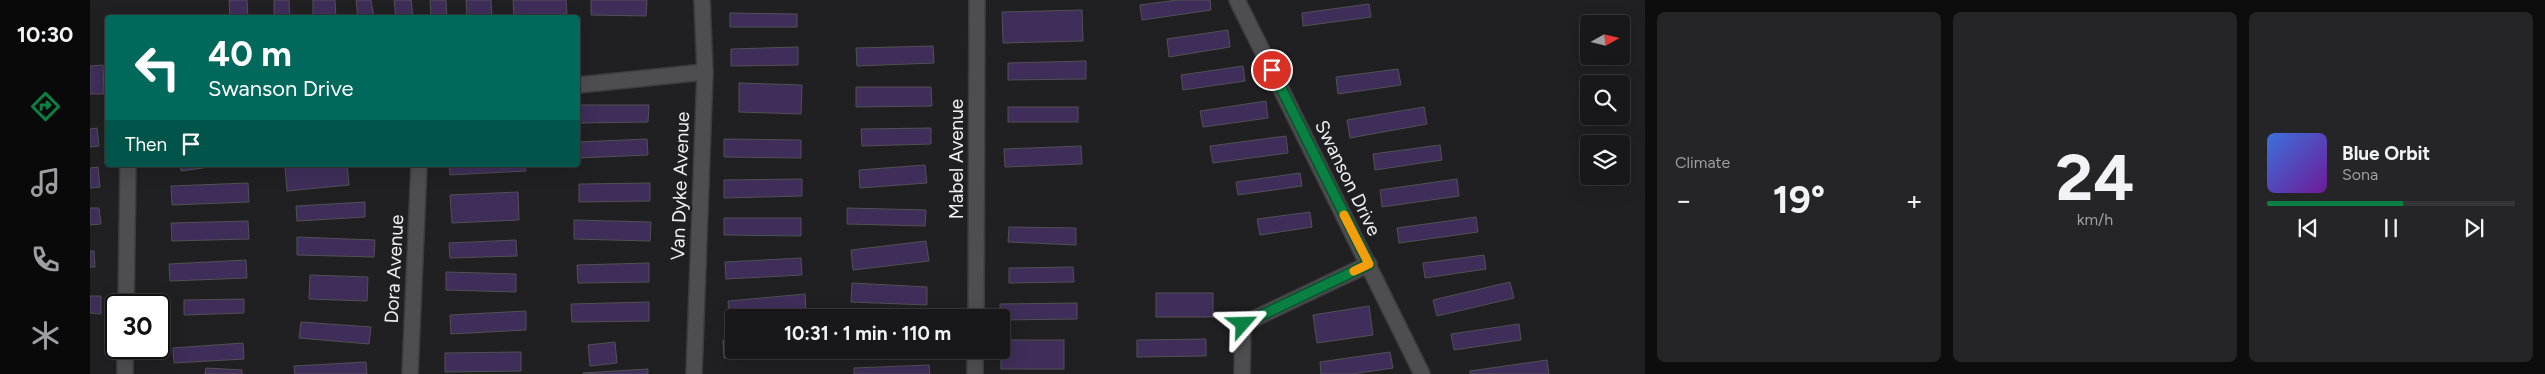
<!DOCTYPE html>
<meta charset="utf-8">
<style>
body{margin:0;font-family:Figtree,sans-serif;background:#252427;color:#f1f3f6;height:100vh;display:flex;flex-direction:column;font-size:19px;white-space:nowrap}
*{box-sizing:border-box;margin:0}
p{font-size:16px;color:#9f9fa2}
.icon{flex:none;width:28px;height:28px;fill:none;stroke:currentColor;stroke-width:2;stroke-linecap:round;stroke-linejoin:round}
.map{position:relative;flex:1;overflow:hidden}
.drawer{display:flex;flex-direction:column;gap:12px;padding:12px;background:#0d0d0e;width:900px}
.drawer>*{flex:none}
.guide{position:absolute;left:15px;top:15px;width:475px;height:152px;border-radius:5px;box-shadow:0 5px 20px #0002,0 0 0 1px #363639;background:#00695c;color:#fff;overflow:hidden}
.needle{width:32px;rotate:82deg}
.fabs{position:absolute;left:1490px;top:15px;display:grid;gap:10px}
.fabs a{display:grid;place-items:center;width:50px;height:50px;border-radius:5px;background:#18171a;box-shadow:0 5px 20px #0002,0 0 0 1px #363639;font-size:25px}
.speed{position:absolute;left:15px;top:294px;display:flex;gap:10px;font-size:25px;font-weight:700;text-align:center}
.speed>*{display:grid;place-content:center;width:65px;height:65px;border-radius:50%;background:#18171a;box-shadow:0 5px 20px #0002,0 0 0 1px #363639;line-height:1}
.speed .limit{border:2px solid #111;border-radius:8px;background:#fff;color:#111}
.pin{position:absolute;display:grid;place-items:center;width:42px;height:42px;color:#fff;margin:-21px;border:2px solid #fff;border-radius:50%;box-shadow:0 1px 5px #0007}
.me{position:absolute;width:55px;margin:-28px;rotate:65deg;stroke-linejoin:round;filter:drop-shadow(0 0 4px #0008)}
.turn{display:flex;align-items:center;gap:18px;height:105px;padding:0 20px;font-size:22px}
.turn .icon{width:65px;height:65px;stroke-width:2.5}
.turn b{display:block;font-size:35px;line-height:42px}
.then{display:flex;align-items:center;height:48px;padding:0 20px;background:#0003;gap:10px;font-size:19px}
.big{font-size:38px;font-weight:700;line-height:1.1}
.drawer .widget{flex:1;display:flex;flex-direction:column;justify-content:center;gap:8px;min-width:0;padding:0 18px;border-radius:8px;background:#252427}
.drawer .dial{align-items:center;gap:0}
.dial b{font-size:65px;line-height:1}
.song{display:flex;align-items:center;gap:15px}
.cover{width:60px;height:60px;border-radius:8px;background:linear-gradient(135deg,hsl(220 70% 55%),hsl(280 70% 35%))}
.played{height:5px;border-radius:2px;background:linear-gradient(90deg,#0b8043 55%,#363639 55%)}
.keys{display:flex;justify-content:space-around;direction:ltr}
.heat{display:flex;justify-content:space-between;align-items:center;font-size:28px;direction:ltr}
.drawer .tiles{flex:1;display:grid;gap:12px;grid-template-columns:repeat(3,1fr)}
.trip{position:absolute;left:635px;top:309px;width:285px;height:50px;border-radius:5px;background:#18171a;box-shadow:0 5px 20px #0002,0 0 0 1px #363639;font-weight:700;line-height:50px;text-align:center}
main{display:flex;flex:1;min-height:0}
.menu{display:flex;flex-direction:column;width:90px;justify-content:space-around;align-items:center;background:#0a090a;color:#9f9fa2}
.menu .icon{width:35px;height:35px}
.menu .active{color:#0b8043}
.menu b{font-size:22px;color:#f1f3f6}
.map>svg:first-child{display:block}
.building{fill:#3e2e59;stroke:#525154}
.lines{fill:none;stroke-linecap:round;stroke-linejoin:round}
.street-casing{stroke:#3c3b3d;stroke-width:18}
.street{stroke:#4e4d50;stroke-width:15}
.route-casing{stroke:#07532c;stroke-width:12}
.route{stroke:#0b8043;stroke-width:9}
.slow{stroke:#f59e0b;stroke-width:9}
.labels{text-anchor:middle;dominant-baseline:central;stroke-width:5;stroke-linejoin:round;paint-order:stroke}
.street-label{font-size:19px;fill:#efeef0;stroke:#201f22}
</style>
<main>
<nav class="menu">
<b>10:30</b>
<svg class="icon active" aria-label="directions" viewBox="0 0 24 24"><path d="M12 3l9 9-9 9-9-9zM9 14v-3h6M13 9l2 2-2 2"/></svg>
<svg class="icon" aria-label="music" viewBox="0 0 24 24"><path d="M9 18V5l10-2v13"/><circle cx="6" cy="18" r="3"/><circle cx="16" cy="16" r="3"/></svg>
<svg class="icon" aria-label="phone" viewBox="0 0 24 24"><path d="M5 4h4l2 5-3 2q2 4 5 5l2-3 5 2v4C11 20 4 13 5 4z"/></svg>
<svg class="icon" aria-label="climate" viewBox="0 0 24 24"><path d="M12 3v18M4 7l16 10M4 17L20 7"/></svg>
</nav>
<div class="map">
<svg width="1555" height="374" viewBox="0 0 1555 374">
<rect width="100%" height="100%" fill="#201f22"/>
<g class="building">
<polygon points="139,0 157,0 158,18 140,18"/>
<polygon points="184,0 199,0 200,18 184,18"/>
<polygon points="223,0 245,0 246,18 223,18"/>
<polygon points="266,0 281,0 284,18 268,18"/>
<polygon points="304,0 321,0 323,18 306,18"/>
<polygon points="340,0 356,0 357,18 341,18"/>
<polygon points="376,0 401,0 402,18 377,18"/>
<polygon points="423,0 476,0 477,14 424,17"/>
<polygon points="501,0 557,0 556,16 501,15"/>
<polygon points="1087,0 1120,0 1121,10 1052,20 1050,5"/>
<polygon points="1279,4 1281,17 1213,26 1212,13"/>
<polygon points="992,10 993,41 913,43 912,12"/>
<polygon points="640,13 707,14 707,27 640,27"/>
<polygon points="1138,30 1140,47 1079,57 1077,39"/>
<polygon points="843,46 844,63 767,66 766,48"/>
<polygon points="708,47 708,65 641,66 641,49"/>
<polygon points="996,61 996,79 918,80 918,63"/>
<polygon points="13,65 14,94 0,94 0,66"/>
<polygon points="1153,66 1155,81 1093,90 1091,75"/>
<polygon points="1308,69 1311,85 1248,94 1246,77"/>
<polygon points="649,83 712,85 711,114 649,112"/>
<polygon points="766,87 841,87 842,106 766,107"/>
<polygon points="1176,101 1178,118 1113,127 1110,111"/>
<polygon points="488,105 559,105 558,122 488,123"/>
<rect x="918" y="107" width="70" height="15"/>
<polygon points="1334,107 1337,124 1260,138 1257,120"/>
<polygon points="7,128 9,146 0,147 0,129"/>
<polygon points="841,128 841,144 772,146 771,129"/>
<polygon points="1196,136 1198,153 1123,163 1120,146"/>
<polygon points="557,139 558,155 488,158 488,142"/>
<polygon points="634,139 711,140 711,158 634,157"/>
<polygon points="1350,145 1352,160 1285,170 1283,154"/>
<polygon points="991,146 992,164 915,167 914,149"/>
<polygon points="90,165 134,165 91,171"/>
<polygon points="212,165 257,165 259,185 197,191 195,167"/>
<polygon points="359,165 435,165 436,171 360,175"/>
<polygon points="835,165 837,183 770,188 769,170"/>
<polygon points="8,167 10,187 0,188 0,168"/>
<polygon points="1210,173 1212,186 1148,195 1146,182"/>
<polygon points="712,179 712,196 634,198 634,180"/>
<polygon points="1367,179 1369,196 1292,207 1290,190"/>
<polygon points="158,183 159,202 82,205 81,186"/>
<polygon points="560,183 560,201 489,202 489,184"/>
<polygon points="428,192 429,220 362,223 360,195"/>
<polygon points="275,202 275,217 207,221 206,206"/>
<polygon points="0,208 9,208 11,224 0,225"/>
<polygon points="757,208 836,210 835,226 757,224"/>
<polygon points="1220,212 1222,227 1170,235 1167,219"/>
<polygon points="1386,217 1388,232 1309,243 1307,228"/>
<polygon points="634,218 711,218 711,236 634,235"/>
<polygon points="484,220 561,222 560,241 484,239"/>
<polygon points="158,221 159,239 82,241 81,223"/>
<polygon points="919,227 986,228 986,245 918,242"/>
<polygon points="207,237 285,240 284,257 207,255"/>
<polygon points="426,240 427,256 360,258 359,243"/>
<polygon points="836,241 839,261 763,270 761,250"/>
<polygon points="0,251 4,251 5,267 0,267"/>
<polygon points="1394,255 1396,269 1335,278 1333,263"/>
<polygon points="711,258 712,275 636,279 635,262"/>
<polygon points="156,260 157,278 80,281 79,264"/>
<polygon points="559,263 559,282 488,283 487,265"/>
<polygon points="983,267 984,282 919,283 919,268"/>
<polygon points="356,272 426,274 426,292 356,290"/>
<polygon points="220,275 278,277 277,301 219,299"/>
<polygon points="1420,282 1424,298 1347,316 1343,300"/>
<polygon points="762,283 837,287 837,305 761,302"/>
<rect x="1066" y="293" width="57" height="24"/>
<polygon points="715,294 716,311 639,318 638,301"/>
<polygon points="0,296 11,296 11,314 0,313"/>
<polygon points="154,299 154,313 94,315 94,300"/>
<polygon points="559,302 559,321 482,322 481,304"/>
<polygon points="987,303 987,319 911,320 910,318 910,304"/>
<polygon points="1279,306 1283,335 1227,343 1223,315"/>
<polygon points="436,311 436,330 361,334 360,315"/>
<polygon points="211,322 281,327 279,344 209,338"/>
<polygon points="1429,324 1431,340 1364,350 1361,334"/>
<polygon points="1116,339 1116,356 1047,357 1047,340"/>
<polygon points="633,340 644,340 644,350 709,350 709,354 634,358"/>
<rect x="911" y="340" width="63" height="29"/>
<polygon points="525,342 527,363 500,366 498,345"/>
<polygon points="153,343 154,359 84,363 83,348"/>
<polygon points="431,352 431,371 355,372 355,353"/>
<polygon points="1300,352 1303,368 1262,374 1231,374 1230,362"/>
<polygon points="1457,360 1459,374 1380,374 1380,371"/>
<polygon points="276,362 277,374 205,374 204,366"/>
<polygon points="839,365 840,374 764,374 764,368"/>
<polygon points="116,368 152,370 152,374 115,374"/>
<polygon points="558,369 558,374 493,374 493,373"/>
</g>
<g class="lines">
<defs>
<g id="street">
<polyline points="1147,0 1332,374"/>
<polyline points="488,85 615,72"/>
<polyline points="36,305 38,165"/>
<polyline points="886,318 887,0"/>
<polyline points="35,374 35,348"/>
<polyline points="320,374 329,165"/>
<polyline points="604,374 615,72 612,0"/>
<polyline points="885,374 885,350"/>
<polyline points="1152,374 1153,324 1279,264"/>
</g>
</defs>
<use href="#street" class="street-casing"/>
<use href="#street" class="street"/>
</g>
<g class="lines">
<defs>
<polyline id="route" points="1153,324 1279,264 1182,70"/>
</defs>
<use href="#route" class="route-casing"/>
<use href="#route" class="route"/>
<polyline class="slow" points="1254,215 1279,264 1264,271"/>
</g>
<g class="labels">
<g class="street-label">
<text transform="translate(866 159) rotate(-90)">Mabel Avenue</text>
<text transform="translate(1258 178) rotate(64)">Swanson Drive</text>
<text transform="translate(590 186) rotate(-88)">Van Dyke Avenue</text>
<text transform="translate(304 269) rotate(-87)">Dora Avenue</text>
</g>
</g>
</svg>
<div class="fabs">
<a><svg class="needle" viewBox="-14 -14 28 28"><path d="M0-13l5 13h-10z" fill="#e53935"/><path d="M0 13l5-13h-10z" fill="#9f9fa2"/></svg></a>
<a><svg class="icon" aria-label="search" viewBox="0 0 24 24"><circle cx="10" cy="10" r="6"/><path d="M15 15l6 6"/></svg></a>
<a><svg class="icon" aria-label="layers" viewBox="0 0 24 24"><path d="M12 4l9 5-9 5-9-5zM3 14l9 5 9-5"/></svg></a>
</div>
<div class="speed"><div class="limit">30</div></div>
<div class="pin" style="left:1182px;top:70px;background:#d93025"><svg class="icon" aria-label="arrive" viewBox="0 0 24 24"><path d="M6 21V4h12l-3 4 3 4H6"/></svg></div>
<svg class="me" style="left:1153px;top:324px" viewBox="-20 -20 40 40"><path d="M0-17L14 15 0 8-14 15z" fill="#0b8043" stroke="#fff" stroke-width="4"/></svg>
<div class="trip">10:31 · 1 min · 110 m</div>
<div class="guide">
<div class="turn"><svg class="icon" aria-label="left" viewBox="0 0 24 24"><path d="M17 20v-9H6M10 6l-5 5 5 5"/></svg><div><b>40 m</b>Swanson Drive</div></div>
<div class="then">Then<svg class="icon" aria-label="arrive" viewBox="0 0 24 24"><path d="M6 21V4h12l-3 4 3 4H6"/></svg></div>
</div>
</div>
<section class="drawer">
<div class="tiles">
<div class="widget"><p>Climate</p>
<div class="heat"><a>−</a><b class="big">19°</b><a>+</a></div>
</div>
<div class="widget dial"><b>24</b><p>km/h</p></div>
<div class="widget">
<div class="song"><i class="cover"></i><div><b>Blue Orbit</b><p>Sona</p></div></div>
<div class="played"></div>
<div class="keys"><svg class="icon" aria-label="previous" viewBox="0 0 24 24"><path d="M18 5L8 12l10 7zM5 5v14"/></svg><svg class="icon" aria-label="pause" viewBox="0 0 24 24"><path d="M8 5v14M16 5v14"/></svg><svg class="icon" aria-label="next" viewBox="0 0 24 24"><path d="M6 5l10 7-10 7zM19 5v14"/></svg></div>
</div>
</div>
</section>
</main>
